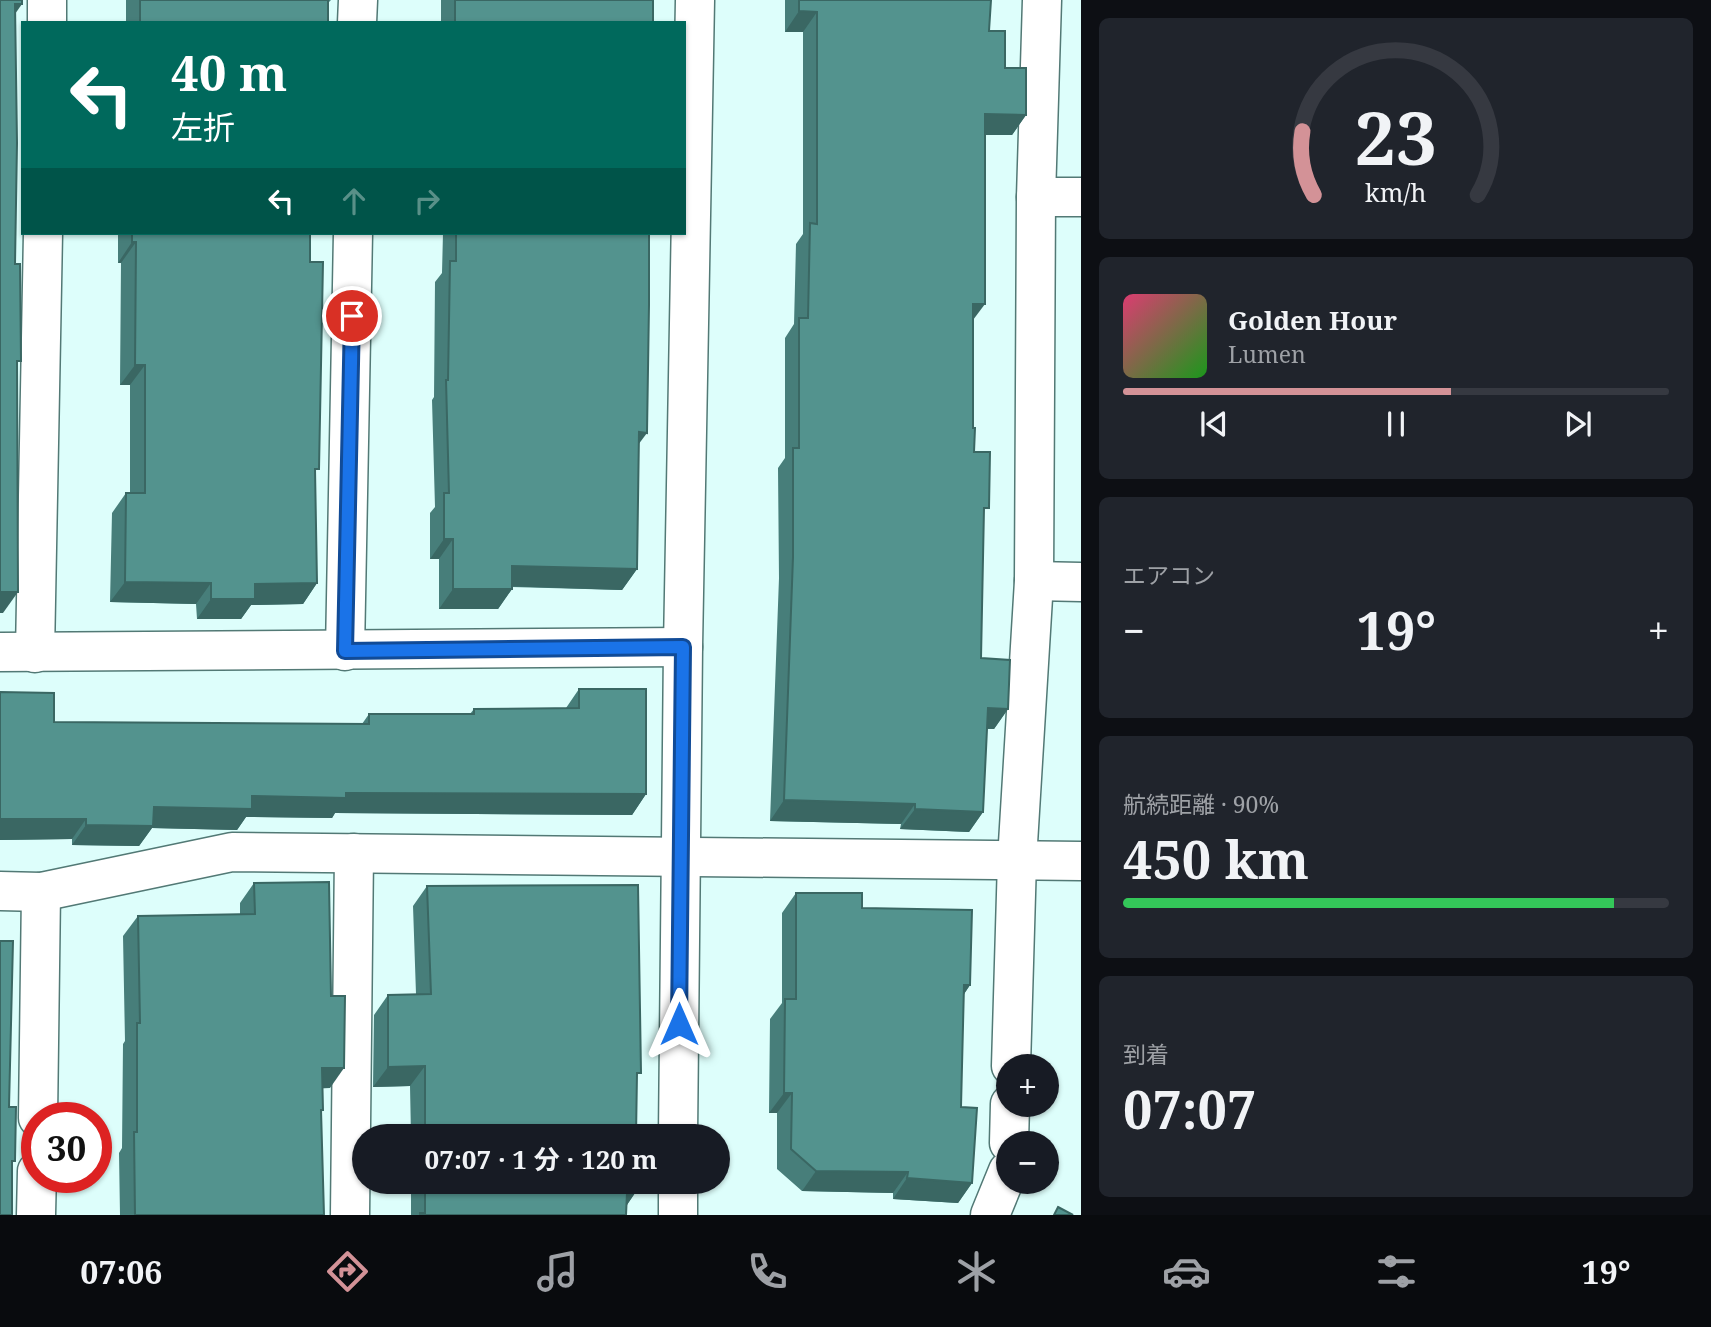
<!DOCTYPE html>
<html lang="ja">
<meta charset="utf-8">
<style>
body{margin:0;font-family:"Noto Serif","Noto Sans JP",serif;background:#20242c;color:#f1f3f6;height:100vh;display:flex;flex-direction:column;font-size:26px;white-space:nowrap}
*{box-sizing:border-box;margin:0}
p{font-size:23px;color:#9ea1a6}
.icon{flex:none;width:38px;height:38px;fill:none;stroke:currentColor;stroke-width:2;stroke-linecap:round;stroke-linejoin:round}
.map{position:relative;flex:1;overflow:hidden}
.drawer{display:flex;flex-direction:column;gap:18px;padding:18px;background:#0d0f14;width:630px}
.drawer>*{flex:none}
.banner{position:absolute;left:21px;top:21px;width:665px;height:214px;border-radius:0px;box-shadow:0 2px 5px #0004;background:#00695c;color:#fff;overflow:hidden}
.tools{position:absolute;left:996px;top:1054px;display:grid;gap:14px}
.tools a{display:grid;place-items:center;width:63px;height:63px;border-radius:50%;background:#171b24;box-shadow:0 2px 5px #0004;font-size:35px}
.speed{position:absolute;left:21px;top:1102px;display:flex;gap:14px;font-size:35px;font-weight:700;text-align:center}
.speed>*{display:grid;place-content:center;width:91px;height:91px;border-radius:50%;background:#171b24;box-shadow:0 2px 5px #0004;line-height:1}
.speed .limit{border:10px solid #d22;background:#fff;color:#111}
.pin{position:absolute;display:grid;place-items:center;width:60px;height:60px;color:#fff;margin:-30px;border:4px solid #fff;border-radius:50%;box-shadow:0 2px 7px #0007}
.me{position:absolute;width:77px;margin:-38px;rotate:0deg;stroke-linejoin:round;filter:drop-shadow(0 0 5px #0008)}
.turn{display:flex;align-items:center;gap:24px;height:147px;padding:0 35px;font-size:32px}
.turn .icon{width:91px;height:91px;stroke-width:2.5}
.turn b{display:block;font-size:49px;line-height:60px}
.lanes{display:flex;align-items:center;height:66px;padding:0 35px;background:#0003;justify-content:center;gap:35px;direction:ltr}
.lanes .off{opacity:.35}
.big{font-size:52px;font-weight:700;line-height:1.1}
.drawer .card{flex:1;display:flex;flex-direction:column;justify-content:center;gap:10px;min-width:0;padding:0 24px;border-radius:10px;background:#20242c}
.drawer .dial{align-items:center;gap:0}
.dial svg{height:182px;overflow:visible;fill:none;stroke:#363941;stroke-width:7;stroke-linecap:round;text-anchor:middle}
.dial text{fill:#f1f3f6;stroke:none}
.song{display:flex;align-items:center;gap:21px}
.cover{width:84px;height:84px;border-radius:10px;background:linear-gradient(135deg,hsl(340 70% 55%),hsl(120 70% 35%))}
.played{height:7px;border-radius:4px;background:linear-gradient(90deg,#d39297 60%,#363941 60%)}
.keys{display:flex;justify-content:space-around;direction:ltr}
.heat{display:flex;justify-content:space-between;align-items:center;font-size:38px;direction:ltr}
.charge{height:10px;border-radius:5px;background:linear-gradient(90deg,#34c759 90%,#363941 0)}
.trip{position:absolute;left:352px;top:1124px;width:378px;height:70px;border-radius:35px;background:#171b24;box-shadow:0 2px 5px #0004;font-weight:700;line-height:70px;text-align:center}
.tab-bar{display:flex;height:112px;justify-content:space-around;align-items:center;background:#090b0e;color:#9ea1a6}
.tab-bar .icon{width:49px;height:49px}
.tab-bar .on{color:#d39297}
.tab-bar b{font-size:32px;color:#f1f3f6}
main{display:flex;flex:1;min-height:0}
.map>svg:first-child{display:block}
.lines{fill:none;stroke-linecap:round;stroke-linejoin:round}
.minor-casing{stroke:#527975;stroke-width:41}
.minor{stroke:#fff;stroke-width:38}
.wall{fill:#477e7a}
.shaded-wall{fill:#3a6763}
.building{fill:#53938e;stroke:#3a6763;stroke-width:2}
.route-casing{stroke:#114b97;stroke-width:18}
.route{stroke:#1a73e8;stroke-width:12}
</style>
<main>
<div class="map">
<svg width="1081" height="1215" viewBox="0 0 1081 1215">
<rect width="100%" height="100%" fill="#ddfefb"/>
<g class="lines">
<defs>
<g id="minor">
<polyline points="47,23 47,0"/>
<polyline points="357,23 358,0"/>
<polyline points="1036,197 1081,197"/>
<polyline points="1034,581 1081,582"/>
<polyline points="345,651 353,233"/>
<polyline points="0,652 683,647"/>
<polyline points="35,653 43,233"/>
<polyline points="0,891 41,892 232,852 1081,861"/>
<polyline points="1011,1066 1017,860 1034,581 1036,197 1042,0"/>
<polyline points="38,1118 41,892"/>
<polyline points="678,1136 683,647 695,0"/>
<polyline points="1009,1143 1010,1104"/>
<polyline points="36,1215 37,1171"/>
<polyline points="350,1215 354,853"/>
<polyline points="678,1215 678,1181"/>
<polyline points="990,1215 1008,1171"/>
</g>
</defs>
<use href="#minor" class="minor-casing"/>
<use href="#minor" class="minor"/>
</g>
<g class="wall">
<polygon points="126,0 331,0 328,3 328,23 126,23"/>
<rect x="441" y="0" width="212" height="23"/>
<polygon points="785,0 991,0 989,31 1026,115 1012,135 985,135 973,320 973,428 974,452 984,515 981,658 1008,709 994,729 987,729 983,812 969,832 900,829 901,824 770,821 779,578 778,468 785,458 785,338 794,324 796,244 803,234 803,32 785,32"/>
<polygon points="118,233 310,233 317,583 303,604 251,605 241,619 197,619 196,604 110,602 112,513 126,493 130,493 130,385 120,385 121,263 118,263"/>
<polygon points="443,233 649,233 638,445 637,569 622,590 512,587 512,589 498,609 439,609 439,559 430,559 430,513 435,507 432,400 434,397 435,282 442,273"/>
<polygon points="579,689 646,794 632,815 335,813 332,818 246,817 237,830 152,828 139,846 72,845 72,839 0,840 0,692 54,722 362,724 369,714 470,714 474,709 566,708"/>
<polygon points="254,883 330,1088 323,1088 323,1110 321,1113 324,1215 120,1215 119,1153 122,1148 123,1044 125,1041 123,936 138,916 240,914 240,903"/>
<polygon points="427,886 636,1079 636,1136 411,1136 410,1086 373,1087 374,1015 388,995 416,994 413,906"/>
<polygon points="796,893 862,908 970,985 964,994 961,1107 972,1183 958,1203 893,1199 893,1193 802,1191 777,1169 777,1113 769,1113 770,1019 782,1003 782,913"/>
<polygon points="411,1181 635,1181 635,1193 626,1206 626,1215 411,1215"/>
</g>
<g class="shaded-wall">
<polygon points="15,4 22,4 8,24"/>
<polygon points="799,11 817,12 803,32 785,32"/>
<polygon points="985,114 1026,115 1012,135 971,135"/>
<polygon points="132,242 136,242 121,263 118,263"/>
<polygon points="973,304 985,304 970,324"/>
<polygon points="135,365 145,365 130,385 120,385"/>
<polygon points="639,432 647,433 632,453"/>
<polygon points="444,539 453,539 439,559 430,559"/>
<polygon points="512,566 637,569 622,590 498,586"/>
<polygon points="125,582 211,583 196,604 110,602"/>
<polygon points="317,583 303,604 251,605 241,619 197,619 211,599 255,584"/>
<polygon points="453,589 512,589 498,609 439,609"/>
<polygon points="0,592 18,592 3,613 0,613"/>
<polygon points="988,708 1008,709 994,729 974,728"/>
<polygon points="346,793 646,794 632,815 335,813 332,818 246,817 237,830 152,828 139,846 72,845 86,825 154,807 252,796"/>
<polygon points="784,800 915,804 901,824 770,821"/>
<polygon points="915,809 983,812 969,832 900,829"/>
<polygon points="0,819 86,819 72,839 0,840"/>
<polygon points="964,985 970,985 956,1006"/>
<polygon points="425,1066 410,1086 373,1087 388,1067"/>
<polygon points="322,1068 344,1068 330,1088 308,1089"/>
<polygon points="784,1093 792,1093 777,1113 769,1113"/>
<polygon points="816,1171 908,1172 893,1193 802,1191"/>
<polygon points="907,1178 972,1183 958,1203 893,1199"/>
<polygon points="627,1193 635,1193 621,1214"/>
</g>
<g class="building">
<polygon points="0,0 22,0 22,4 15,4 17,143 15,264 20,264 21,361 17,361 18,592 0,592"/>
<rect x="140" y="0" width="188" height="23"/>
<rect x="455" y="0" width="198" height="23"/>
<polygon points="799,0 991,0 989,31 1005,31 1005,68 1026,68 1026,115 985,114 985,304 973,304 973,428 975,428 974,452 990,452 989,508 984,508 981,658 1010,660 1008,709 988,708 983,812 915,809 915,804 784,800 793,557 793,448 799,448 799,318 808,318 810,223 817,224 817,12 799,11"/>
<polygon points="132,233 310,233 310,262 323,262 319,469 315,469 317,583 255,584 255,599 211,599 211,583 125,582 126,493 145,493 145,365 135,365 136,242 132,242"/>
<polygon points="456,233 649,233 649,305 647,433 639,432 637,569 512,566 512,589 453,589 453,539 444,539 444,493 449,493 446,380 448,380 450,261 456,261"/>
<polygon points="579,689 646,689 646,794 346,793 346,798 252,796 252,809 154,807 153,826 86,825 86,819 0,819 0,692 54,693 54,722 369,724 369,714 474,714 474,709 579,708"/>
<polygon points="329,882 331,996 345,996 344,1068 322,1068 323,1110 321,1110 324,1215 135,1215 134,1132 137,1132 137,1023 140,1023 138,916 255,914 254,883"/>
<polygon points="638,885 641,1073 637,1073 636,1136 425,1136 425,1066 388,1067 388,995 431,994 427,886"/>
<polygon points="796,893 862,893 862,908 972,910 970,985 964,985 961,1107 977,1108 972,1183 907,1178 908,1172 816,1171 791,1149 792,1093 784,1093 785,999 796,999"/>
<polygon points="0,941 13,941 9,1107 16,1107 15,1161 12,1161 12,1215 0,1215"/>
<polygon points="425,1181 635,1181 635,1193 627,1193 626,1215 420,1215 420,1213 425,1213"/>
<polygon points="1058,1207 1073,1215 1054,1215"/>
</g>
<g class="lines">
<defs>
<polyline id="route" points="352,316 345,651 683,647 679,1024"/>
</defs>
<use href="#route" class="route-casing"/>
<use href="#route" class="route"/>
</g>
</svg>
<div class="tools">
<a>+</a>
<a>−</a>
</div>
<div class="speed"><div class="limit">30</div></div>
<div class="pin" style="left:352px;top:316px;background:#d93025"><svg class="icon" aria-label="arrive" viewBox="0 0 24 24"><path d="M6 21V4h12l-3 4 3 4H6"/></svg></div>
<svg class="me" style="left:679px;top:1024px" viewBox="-20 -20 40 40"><path d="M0-17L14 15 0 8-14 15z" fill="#1a73e8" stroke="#fff" stroke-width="4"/></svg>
<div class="trip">07:07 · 1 分 · 120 m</div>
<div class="banner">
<div class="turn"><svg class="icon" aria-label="left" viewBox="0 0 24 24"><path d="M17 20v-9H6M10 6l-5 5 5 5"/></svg><div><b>40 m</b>左折</div></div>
<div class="lanes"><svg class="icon" aria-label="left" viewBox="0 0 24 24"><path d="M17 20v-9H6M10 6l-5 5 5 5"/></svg><svg class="icon off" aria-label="ahead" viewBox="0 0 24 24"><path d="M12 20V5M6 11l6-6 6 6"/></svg><svg class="icon off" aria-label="right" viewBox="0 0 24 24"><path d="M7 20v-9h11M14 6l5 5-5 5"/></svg></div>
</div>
</div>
<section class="drawer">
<div class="card dial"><svg viewBox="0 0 100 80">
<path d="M14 69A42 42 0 1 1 86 69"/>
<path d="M14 69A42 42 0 0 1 9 41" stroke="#d39297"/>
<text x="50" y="56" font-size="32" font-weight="700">23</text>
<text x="50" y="72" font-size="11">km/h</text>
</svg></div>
<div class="card">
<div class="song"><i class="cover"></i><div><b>Golden Hour</b><p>Lumen</p></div></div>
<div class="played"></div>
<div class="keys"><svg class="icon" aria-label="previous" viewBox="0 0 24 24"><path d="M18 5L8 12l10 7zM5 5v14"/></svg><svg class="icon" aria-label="pause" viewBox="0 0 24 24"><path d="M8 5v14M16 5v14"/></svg><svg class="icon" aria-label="next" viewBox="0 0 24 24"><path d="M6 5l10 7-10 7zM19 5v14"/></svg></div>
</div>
<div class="card"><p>エアコン</p>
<div class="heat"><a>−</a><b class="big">19°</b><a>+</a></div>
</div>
<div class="card"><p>航続距離 · 90%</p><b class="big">450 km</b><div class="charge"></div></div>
<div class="card"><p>到着</p><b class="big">07:07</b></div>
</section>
</main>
<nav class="tab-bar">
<b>07:06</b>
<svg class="icon on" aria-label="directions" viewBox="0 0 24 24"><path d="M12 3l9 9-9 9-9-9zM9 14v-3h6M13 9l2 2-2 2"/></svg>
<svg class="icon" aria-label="music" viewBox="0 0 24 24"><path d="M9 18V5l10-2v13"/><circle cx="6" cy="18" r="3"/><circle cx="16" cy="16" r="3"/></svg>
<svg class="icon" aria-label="phone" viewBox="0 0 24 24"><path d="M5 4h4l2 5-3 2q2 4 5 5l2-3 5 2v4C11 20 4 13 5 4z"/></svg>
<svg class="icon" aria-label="climate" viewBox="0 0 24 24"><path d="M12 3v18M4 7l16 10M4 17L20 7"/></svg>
<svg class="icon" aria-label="car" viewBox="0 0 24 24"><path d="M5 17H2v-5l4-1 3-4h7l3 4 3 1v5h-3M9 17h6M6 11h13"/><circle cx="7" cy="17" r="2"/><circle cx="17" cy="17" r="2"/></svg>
<svg class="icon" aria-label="filters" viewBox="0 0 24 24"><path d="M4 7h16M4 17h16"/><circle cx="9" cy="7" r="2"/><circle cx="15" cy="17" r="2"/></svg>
<b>19°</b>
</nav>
